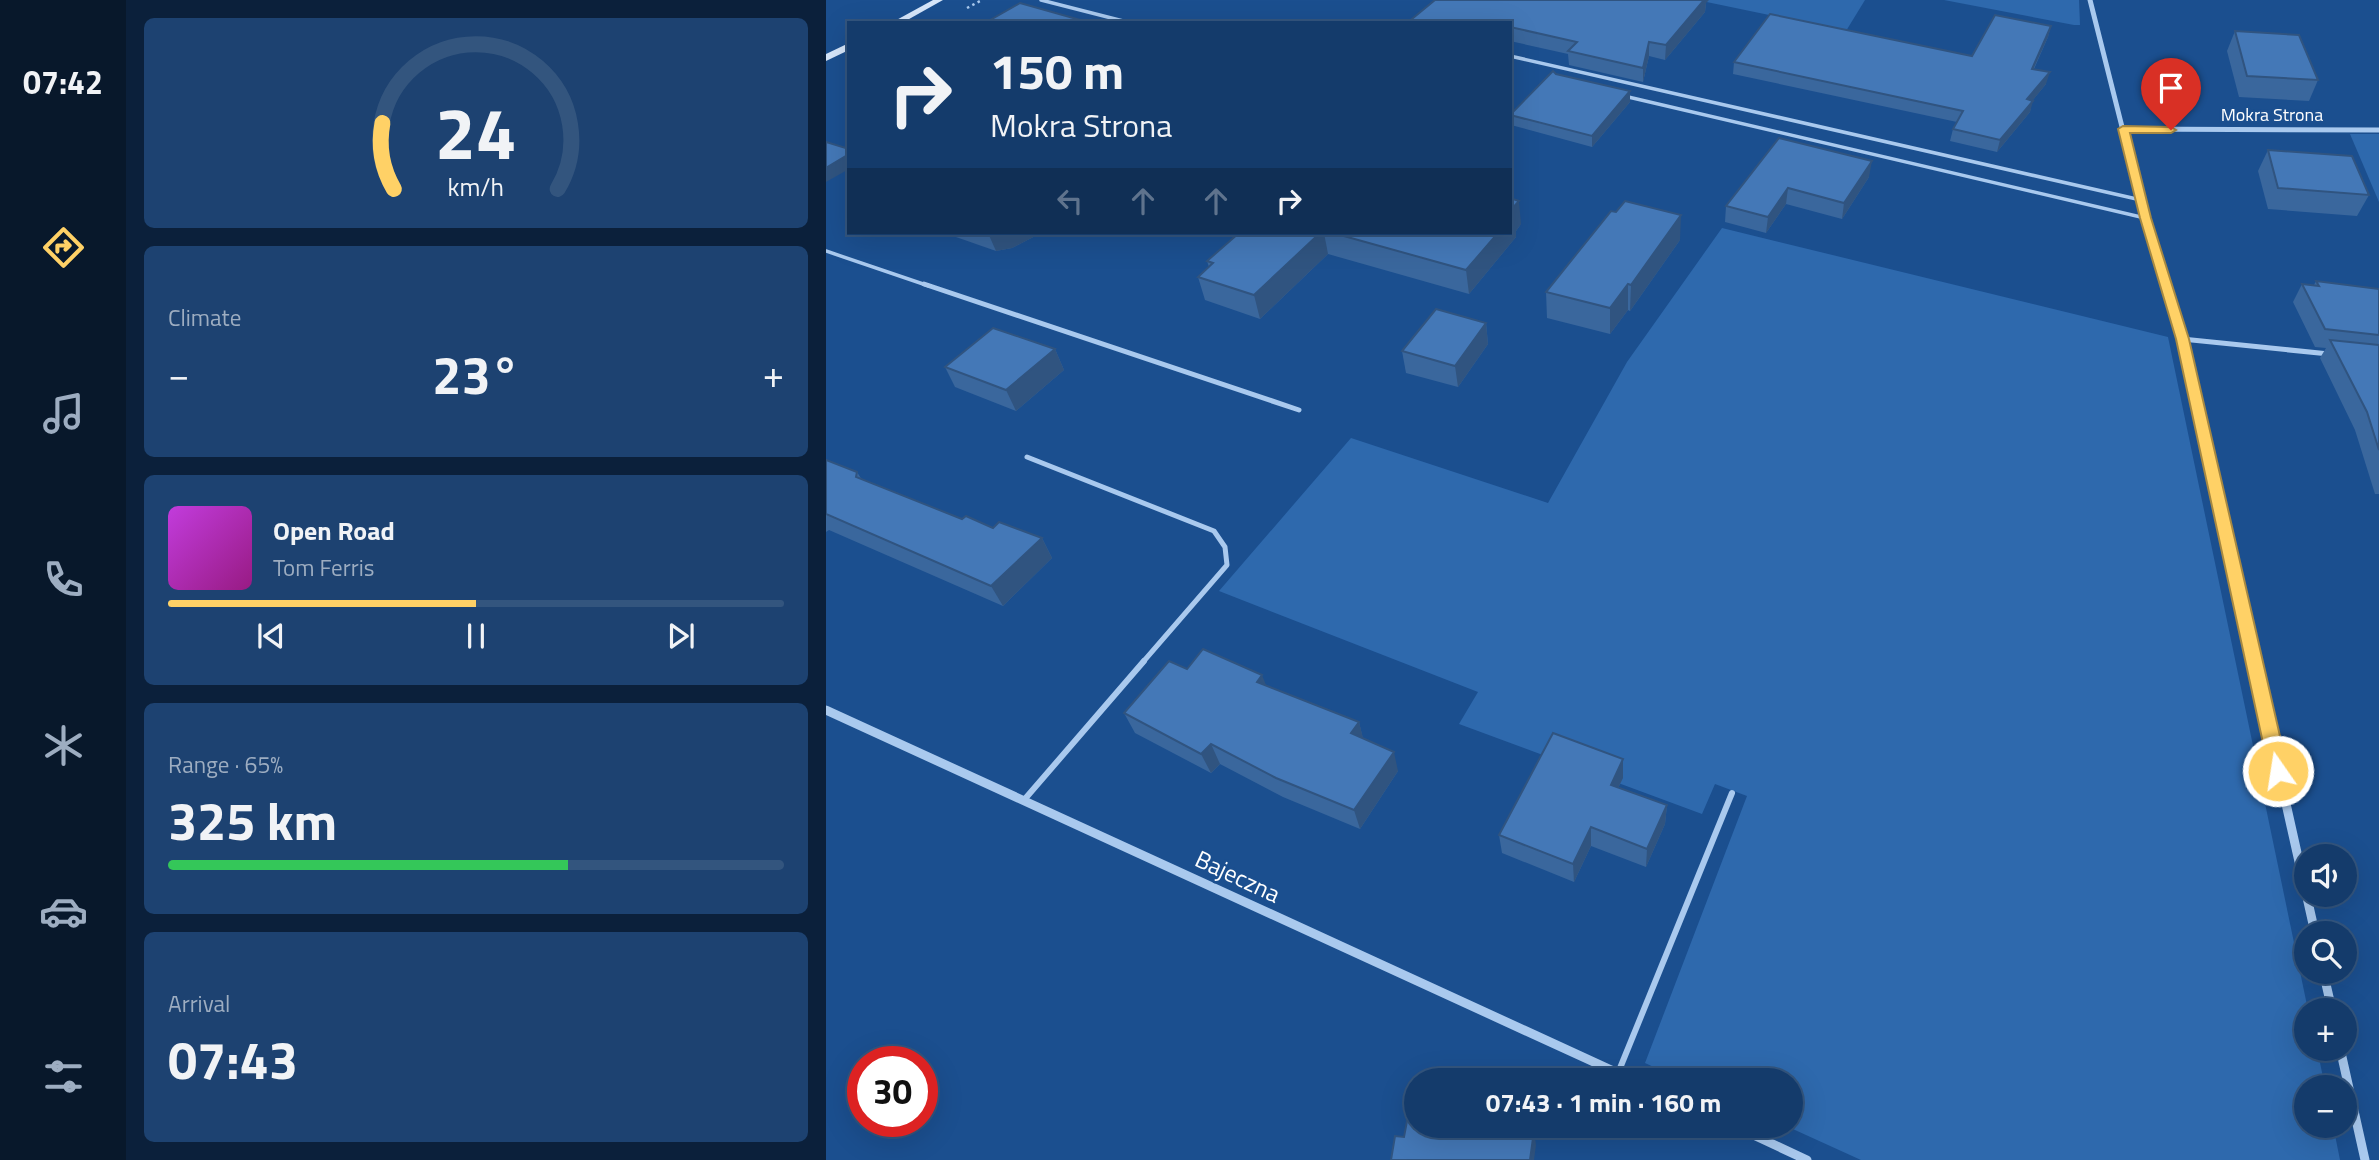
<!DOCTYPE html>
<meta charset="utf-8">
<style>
body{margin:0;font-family:"Titillium Web",sans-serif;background:#1d4271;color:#f1f3f6;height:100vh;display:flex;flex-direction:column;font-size:26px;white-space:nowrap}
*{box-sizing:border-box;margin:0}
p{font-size:23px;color:#9dadc1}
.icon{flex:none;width:38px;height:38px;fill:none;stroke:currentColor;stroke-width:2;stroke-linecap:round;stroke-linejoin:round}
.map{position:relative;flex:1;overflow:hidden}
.panel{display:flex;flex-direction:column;gap:18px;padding:18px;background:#0b203b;width:700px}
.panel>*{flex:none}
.guide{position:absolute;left:21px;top:21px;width:665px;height:214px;border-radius:0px;box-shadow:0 7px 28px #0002,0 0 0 2px #33557e;background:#143b6b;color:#f1f3f6;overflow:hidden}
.tools{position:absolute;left:1468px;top:844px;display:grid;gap:14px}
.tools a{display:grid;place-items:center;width:63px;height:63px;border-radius:50%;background:#143b6b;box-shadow:0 7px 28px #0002,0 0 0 2px #33557e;font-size:35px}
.speed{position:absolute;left:21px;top:1046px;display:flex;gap:14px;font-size:35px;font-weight:700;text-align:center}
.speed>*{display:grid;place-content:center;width:91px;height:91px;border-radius:50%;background:#143b6b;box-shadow:0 7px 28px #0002,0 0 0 2px #33557e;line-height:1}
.speed .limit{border:10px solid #d22;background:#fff;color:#111}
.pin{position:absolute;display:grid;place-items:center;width:60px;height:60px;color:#fff;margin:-72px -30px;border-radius:50% 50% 50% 0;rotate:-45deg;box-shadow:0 0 7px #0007}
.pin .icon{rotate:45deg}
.me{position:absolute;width:77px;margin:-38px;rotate:347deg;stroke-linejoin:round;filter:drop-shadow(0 0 5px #0008)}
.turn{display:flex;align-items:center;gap:24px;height:147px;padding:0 28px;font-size:32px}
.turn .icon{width:91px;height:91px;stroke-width:2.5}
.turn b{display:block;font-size:49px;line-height:60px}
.lanes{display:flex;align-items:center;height:66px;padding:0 28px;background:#0003;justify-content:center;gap:35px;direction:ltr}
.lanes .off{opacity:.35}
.big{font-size:52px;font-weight:700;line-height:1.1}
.panel .widget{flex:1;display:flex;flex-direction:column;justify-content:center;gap:10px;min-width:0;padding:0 24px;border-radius:10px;background:#1d4271}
.panel .dial{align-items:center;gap:0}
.dial svg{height:182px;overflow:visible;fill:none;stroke:#33557e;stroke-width:7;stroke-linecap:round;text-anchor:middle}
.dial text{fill:#f1f3f6;stroke:none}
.song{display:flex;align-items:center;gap:21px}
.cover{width:84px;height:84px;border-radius:10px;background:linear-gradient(135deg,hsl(290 70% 55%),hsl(310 70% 35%))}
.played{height:7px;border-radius:4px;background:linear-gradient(90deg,#ffd166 50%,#33557e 50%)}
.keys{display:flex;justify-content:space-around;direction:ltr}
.heat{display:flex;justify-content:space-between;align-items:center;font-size:38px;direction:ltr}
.charge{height:10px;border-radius:5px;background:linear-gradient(90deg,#34c759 65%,#33557e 0)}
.trip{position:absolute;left:578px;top:1068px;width:399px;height:70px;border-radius:35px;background:#143b6b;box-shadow:0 7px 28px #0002,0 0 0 2px #33557e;font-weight:700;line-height:70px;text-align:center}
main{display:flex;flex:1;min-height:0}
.dock{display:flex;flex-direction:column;width:126px;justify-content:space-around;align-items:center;background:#08182b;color:#9dadc1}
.dock .icon{width:49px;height:49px}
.dock .active{color:#ffd166}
.dock b{font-size:32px;color:#f1f3f6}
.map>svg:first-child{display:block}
.green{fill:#2e69ad}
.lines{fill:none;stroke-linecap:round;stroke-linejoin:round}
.path{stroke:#a9c9ee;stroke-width:2.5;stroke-dasharray:2.5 3.5;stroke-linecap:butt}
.service-far2{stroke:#a9c9ee;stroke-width:3.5}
.service-far1{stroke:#a9c9ee;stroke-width:5}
.service{stroke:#a9c9ee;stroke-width:6}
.minor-far2{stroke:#a9c9ee;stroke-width:5}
.minor-far1{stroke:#a9c9ee;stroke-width:6}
.minor{stroke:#a9c9ee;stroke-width:9}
.secondary{fill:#d6e6fa;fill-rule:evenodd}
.wall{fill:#3a679d}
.shaded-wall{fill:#305480}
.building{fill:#4478b7;stroke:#305480;stroke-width:2}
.route{fill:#ffd166;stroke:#a68842;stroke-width:2}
.labels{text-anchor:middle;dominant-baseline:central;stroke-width:5;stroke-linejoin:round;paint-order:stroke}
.far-street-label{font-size:18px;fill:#fff;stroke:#1b4f8f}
.near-street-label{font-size:24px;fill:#fff;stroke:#1b4f8f}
</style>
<main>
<nav class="dock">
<b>07:42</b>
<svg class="icon active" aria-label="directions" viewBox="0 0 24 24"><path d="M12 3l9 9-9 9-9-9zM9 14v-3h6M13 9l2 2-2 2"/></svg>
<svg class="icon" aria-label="music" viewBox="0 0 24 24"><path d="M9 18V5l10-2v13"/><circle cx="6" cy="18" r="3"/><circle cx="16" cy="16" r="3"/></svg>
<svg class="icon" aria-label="phone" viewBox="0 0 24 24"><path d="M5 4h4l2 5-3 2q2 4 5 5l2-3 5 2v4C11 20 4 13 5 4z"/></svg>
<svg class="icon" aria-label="climate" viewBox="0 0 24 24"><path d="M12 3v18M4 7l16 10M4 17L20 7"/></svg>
<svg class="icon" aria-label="car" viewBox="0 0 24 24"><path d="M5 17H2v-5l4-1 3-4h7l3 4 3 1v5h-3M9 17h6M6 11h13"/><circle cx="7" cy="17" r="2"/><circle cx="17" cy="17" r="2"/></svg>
<svg class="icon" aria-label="filters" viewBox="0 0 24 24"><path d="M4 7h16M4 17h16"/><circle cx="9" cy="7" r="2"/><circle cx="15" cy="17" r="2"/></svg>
</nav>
<section class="panel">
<div class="widget dial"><svg viewBox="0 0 100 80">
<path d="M14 69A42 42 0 1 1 86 69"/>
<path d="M14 69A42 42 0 0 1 9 40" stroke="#ffd166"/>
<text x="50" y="56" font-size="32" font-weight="700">24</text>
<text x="50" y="72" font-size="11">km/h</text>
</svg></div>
<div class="widget"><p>Climate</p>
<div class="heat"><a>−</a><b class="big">23°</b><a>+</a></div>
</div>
<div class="widget">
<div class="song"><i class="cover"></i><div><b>Open Road</b><p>Tom Ferris</p></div></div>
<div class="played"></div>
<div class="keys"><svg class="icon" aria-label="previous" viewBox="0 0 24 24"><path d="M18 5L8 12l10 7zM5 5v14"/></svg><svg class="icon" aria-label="pause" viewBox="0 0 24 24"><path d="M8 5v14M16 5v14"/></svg><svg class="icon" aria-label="next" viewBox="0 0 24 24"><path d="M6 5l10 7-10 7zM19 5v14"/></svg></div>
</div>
<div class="widget"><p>Range · 65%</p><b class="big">325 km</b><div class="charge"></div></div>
<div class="widget"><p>Arrival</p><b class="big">07:43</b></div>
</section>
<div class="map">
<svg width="1553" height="1160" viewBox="0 0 1553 1160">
<rect width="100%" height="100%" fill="#1b4f8f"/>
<g class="green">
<polygon points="871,0 1039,0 1020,31"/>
<polygon points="1118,0 1253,0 1254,25 1248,25"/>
<polygon points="1524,134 1553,134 1553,202"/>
<polygon points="896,228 1342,337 1482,1010 1480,1048 1491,1048 1499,1087 1480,1087 1480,1125 1507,1125 1514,1160 1035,1160 958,1125 964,1125 964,1080 856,1080 819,1063 921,796 889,784 876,814 633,724 652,692 393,591 525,438 722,503 801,362"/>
</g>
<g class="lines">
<polyline class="path" points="141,8 156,0"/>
<g class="service-far2">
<polyline points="215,0 305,23"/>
<polyline points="684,56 1315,200"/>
<polyline points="798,96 1319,218"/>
<polyline points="0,251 103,286"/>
</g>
<g class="service-far1">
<polyline points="98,284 473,410"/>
<polyline points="1356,339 1503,354"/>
<polyline points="201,457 388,531 399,547 401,565 317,662"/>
</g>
<g class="service">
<polyline points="198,800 318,661"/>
<polyline points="792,1073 906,793"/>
</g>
<g class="minor-far2">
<polyline points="1264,0 1319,218 1340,286"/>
<polyline points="1297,129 1553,130"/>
</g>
<polyline class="minor-far1" points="1339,284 1356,339 1428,662"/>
<g class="minor">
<polyline points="1428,661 1489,933"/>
<polyline points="0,710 807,1080"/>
<polyline points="1497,971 1506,1010"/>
<polyline points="1514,1048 1539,1160"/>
<polyline points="906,1125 981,1160"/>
</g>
<g class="secondary">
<polygon points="107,0 117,0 76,23 65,23"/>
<polygon points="23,43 23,50 0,61 0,54"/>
</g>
</g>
<g class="wall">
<polygon points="880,3 879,12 839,60 823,56 817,82 743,65 742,54 684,41 684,23 581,23"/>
<polygon points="1225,26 1222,37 1208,69 1220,84 1206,101 1204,112 1171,152 1124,141 1127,129 1131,122 907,74 908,62 1146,56"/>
<polygon points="1409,31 1492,80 1483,101 1413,97 1401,51"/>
<polygon points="730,74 804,91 804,102 766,147 685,125 684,114"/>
<polygon points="953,138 1043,177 1016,219 960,204 940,233 899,222 900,206"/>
<polygon points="1442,150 1543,195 1531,216 1442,209 1432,171"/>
<polygon points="695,224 690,231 690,237 643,294 502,254 434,319 379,300 372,277 383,267 381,261 413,233 684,233"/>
<polygon points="128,233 215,233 186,248 170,251 130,237"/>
<polygon points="854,240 804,311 802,310 784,334 721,318 720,292"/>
<polygon points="1490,281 1553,289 1553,494 1549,494 1529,430 1494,358 1500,348 1489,347 1467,302 1476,284 1488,285"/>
<polygon points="660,323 662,344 632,387 580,373 576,351"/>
<polygon points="229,349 238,370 190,411 129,387 119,367"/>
<polygon points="0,460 31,472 36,480 136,519 167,528 216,538 226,558 177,606 3,530 0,532"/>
<polygon points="361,669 441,686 533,722 537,739 572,771 534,829 457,797 394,764 385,773 309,733 298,713"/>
<polygon points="797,778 792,788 841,805 839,824 820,867 765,846 748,882 676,853 673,835"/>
</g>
<g class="shaded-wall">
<polygon points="874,0 883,0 880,3 879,12 839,60 840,45"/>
<polygon points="1225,26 1222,37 1202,80 1206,69"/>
<polygon points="823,42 823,56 817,82 817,68"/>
<polygon points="1224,72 1220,84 1198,111 1201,99"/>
<polygon points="804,91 804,102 766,147 766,136"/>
<polygon points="1207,101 1204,112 1171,152 1174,140"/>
<polygon points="23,154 23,169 0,182 0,168"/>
<polygon points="1046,161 1043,177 1016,219 1018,203"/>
<polygon points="962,188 960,204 940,233 942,217"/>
<polygon points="693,201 695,224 690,231 690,237 643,294 640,270 672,233 684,233 684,211"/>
<polygon points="855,215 854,240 804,311 805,285"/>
<polygon points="162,233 215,233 186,248 170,251"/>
<polygon points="494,233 498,233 502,254 434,319 428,295"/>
<polygon points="802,284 802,310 784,334 784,308"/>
<polygon points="660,323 662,344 632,387 629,366"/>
<polygon points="229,349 238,370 190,411 180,390"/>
<polygon points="216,538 226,558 177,606 165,586"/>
<polygon points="436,675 444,695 431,682"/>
<polygon points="533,722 538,742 525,733"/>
<polygon points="385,744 394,764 385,773 375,754"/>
<polygon points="568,752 572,771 534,829 528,810"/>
<polygon points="797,759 797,778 784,804 785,785"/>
<polygon points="841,805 839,824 820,867 821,849"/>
<polygon points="765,827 765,846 748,882 747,864"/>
<polygon points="708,1131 710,1145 708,1160 704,1160"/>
</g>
<g class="building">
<polygon points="609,0 878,0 840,45 823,42 817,68 742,51 751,42 684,27 684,23 581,23"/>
<polygon points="194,3 265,23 159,23"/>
<polygon points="944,14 1146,56 1169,15 1225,26 1206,69 1224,72 1201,99 1207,101 1174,140 1127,129 1137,111 908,62"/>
<polygon points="1409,31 1473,35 1492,80 1421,76"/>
<polygon points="727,71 730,74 804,91 766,136 684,115"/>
<polygon points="953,138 1046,161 1018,203 962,188 942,217 900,206"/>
<polygon points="0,142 23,149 23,154 0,168"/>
<polygon points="1442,150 1526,156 1543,195 1452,188"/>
<polygon points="684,198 693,201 684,211"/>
<polygon points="799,201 855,215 805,285 802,284 784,308 720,292 785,211 790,212"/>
<polygon points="413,233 494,233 428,295 372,277 387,263 381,261"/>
<polygon points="507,233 672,233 640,270"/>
<polygon points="1490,281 1553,289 1553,335 1499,329 1476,284 1493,286"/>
<polygon points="610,309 660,323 629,366 576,351"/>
<polygon points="167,328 229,349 180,390 119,367"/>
<polygon points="1504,340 1553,345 1553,450 1541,412"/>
<polygon points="0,460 31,472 30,477 136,519 140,516 167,528 173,522 216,538 165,586 0,514"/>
<polygon points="377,649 436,675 431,682 533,722 525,733 568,752 528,810 450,778 385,744 375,754 298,713 343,661 361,669"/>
<polygon points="727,733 797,759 785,785 841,805 821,849 765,827 747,864 673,835"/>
<polygon points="585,1100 590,1100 590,1125 666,1125 666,1127 708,1131 704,1160 565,1160 569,1136 578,1137"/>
</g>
<polygon class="route" points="1297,126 1345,127 1350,130 1345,133 1304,133 1325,218 1363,339 1462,771 1459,776 1452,778 1446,776 1443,771 1350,339 1314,218 1292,129"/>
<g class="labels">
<g class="far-street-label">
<text x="1446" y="114">Mokra Strona</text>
</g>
<g class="near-street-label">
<text transform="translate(412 876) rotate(25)">Bajeczna</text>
</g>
</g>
</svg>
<div class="tools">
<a><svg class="icon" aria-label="sound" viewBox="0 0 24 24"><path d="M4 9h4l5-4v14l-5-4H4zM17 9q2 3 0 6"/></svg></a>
<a><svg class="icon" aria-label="search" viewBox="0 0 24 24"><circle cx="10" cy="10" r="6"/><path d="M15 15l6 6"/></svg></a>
<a>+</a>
<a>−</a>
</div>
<div class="speed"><div class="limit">30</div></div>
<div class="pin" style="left:1345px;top:130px;background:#d93025"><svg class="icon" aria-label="arrive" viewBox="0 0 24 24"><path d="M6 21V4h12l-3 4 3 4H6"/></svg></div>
<svg class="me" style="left:1452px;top:771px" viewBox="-20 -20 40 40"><circle r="17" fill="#ffd166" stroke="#fff" stroke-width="3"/><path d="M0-11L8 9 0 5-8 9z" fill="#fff"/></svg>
<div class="trip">07:43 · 1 min · 160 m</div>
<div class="guide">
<div class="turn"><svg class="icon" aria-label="right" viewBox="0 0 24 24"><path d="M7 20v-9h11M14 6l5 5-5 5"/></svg><div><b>150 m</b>Mokra Strona</div></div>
<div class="lanes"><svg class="icon off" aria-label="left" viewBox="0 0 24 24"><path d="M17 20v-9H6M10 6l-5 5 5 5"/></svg><svg class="icon off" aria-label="ahead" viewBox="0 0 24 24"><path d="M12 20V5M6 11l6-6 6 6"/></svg><svg class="icon off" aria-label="ahead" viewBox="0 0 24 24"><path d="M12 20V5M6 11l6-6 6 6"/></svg><svg class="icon" aria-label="right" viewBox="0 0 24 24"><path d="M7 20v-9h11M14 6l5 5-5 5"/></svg></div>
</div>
</div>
</main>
